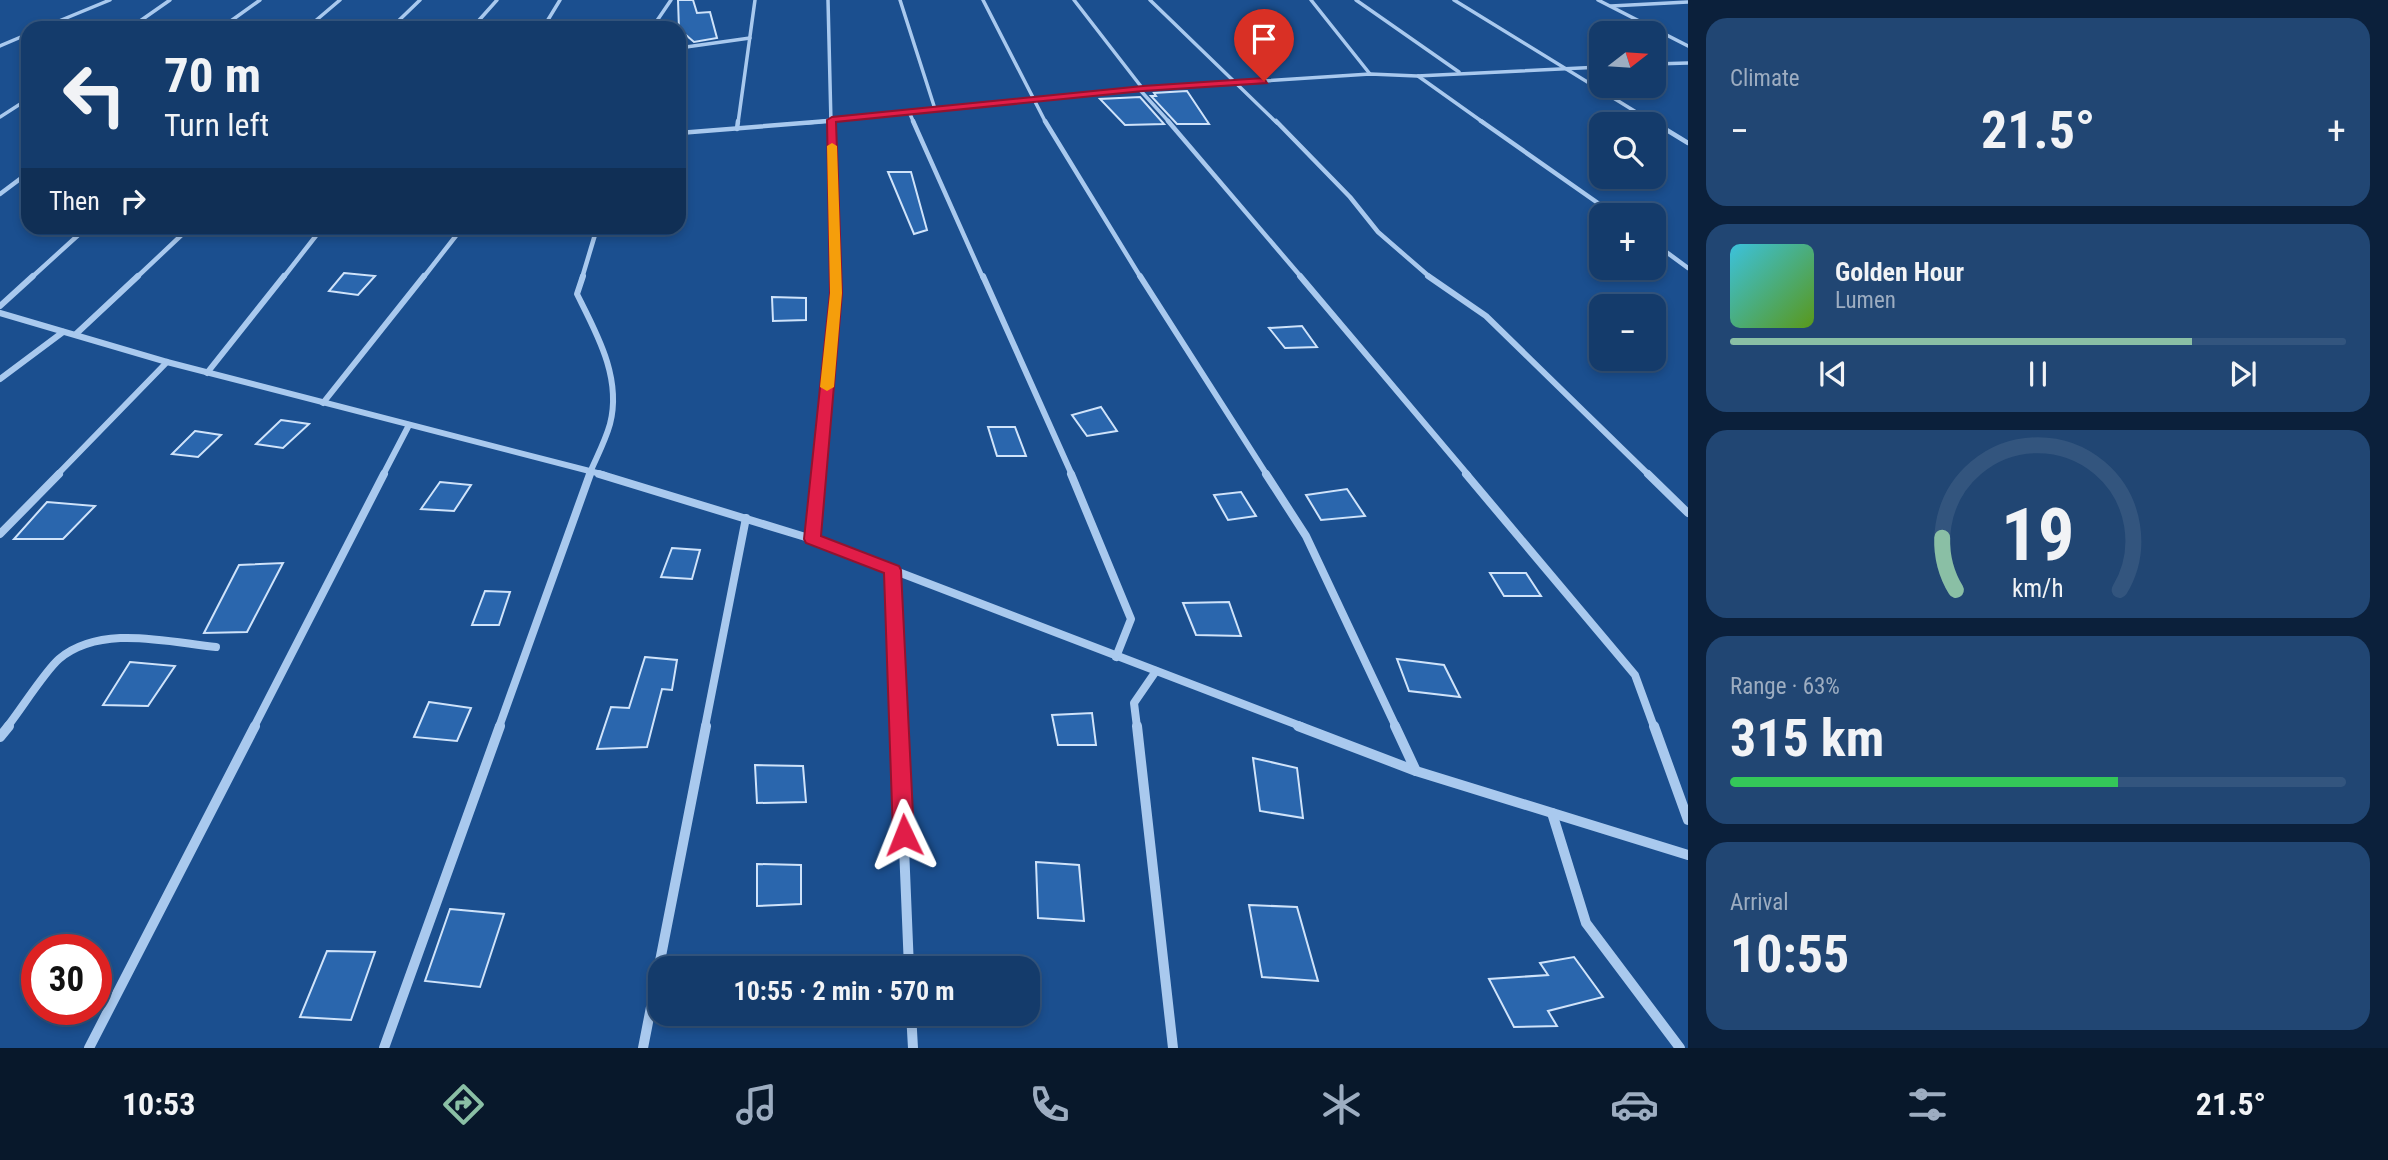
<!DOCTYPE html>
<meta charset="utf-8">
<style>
body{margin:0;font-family:"Roboto Condensed",sans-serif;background:#214673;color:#f1f3f6;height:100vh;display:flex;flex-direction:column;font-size:26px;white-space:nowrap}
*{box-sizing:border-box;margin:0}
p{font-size:23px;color:#9dadc1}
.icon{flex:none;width:38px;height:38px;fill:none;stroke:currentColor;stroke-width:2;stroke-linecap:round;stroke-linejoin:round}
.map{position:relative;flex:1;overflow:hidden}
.side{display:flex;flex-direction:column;gap:18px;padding:18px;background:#0b203b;width:700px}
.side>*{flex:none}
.banner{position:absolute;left:21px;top:21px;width:665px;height:214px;border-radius:21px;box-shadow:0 4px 10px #0003,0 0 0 2px #33557e;background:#143b6b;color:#f1f3f6;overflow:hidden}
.needle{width:46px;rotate:73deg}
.fabs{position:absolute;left:1589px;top:21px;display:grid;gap:14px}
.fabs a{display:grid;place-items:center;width:77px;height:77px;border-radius:14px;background:#143b6b;box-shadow:0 4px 10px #0003,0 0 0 2px #33557e;font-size:35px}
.speed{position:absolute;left:21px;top:934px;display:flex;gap:14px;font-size:35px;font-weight:700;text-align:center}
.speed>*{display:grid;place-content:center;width:91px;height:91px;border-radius:50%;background:#143b6b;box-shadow:0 4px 10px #0003,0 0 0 2px #33557e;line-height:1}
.speed .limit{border:10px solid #d22;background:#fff;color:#111}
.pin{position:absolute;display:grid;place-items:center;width:60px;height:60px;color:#fff;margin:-72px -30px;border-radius:50% 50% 50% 0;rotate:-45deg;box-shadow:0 0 7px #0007}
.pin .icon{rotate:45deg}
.me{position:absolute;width:77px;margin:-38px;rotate:358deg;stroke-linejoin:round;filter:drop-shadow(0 0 5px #0008)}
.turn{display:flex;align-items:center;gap:24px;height:147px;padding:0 28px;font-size:32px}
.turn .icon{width:91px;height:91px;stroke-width:2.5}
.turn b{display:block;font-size:49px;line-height:60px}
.then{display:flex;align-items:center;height:66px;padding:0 28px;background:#0003;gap:14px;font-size:26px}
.big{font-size:52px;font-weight:700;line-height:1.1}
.side .tile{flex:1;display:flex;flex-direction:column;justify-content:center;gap:10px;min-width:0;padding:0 24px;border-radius:21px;background:#214673}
.side .dial{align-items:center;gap:0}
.dial svg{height:182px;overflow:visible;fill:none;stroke:#33557e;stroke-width:7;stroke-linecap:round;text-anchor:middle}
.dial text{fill:#f1f3f6;stroke:none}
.song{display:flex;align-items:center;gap:21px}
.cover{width:84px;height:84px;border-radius:10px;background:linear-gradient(135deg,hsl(190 70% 55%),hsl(90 70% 35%))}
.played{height:7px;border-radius:4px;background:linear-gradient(90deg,#8abfa5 75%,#33557e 75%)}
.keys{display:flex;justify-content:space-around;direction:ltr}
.heat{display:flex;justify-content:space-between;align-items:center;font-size:38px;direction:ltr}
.charge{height:10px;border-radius:5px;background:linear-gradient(90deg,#34c759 63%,#33557e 0)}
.trip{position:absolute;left:648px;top:956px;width:392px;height:70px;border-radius:21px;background:#143b6b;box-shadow:0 4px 10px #0003,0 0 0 2px #33557e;font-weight:700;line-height:70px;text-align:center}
.tab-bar{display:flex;height:112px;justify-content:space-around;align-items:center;background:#08182b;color:#9dadc1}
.tab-bar .icon{width:49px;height:49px}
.tab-bar .active{color:#8abfa5}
.tab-bar b{font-size:32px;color:#f1f3f6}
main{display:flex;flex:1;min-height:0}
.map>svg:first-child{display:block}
.building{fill:#2a66ad;stroke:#cfe3fa;stroke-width:2}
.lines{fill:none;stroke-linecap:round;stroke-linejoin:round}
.street-far4{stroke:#a9c9ee;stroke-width:3.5}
.street-far3{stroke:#a9c9ee;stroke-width:4.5}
.street-far2{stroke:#a9c9ee;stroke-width:6}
.street-far1{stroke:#a9c9ee;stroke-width:8}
.street{stroke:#a9c9ee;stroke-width:10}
.route{fill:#e11d48;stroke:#92132f;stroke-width:2}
.slow{fill:#f59e0b}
</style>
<main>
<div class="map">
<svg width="1688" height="1048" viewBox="0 0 1688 1048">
<rect width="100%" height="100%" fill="#1b4f8f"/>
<g class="building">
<polygon points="678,0 693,0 697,13 710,12 717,38 694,42 679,29"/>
<polygon points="1187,91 1209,124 1177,124 1151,96 1156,96 1154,93"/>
<polygon points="1140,97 1164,124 1125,125 1100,99"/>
<polygon points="888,172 911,172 927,230 914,234"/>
<polygon points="344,273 375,276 358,295 329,291"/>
<polygon points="772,297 806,298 806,320 773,321"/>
<polygon points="1302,326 1317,347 1285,348 1269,328"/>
<polygon points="1101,407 1117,431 1087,436 1072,415"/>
<polygon points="281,420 309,424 283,448 256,444"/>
<polygon points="988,427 1015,427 1026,456 997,456"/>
<polygon points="195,431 221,435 198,457 172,454"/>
<polygon points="440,482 471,485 454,511 421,509"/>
<polygon points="1347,489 1365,516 1321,520 1306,495"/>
<polygon points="1241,492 1256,516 1228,520 1214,495"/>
<polygon points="47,502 95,506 63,539 14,539"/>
<polygon points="672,548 700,550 692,579 661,577"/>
<polygon points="283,563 247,632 204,633 239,565"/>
<polygon points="1490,573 1526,573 1541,596 1504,596"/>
<polygon points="485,591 510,592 499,625 472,625"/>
<polygon points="1229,602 1241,636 1196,635 1183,603"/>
<polygon points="645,657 677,660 672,690 662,689 647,747 597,749 611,707 629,708"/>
<polygon points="1397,659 1444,665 1460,697 1409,691"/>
<polygon points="130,662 175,666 148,706 103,705"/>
<polygon points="429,702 471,708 457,741 414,737"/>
<polygon points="1092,713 1096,745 1058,745 1052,715"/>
<polygon points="1253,758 1297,768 1303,818 1260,811"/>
<polygon points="755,765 803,766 806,802 757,803"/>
<polygon points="1036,862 1079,865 1084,921 1038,918"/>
<polygon points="757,864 801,865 801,904 757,906"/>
<polygon points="1249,905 1297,907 1318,981 1262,977"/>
<polygon points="450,909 504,914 480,987 425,981"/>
<polygon points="327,951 375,952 351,1020 300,1017"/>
<polygon points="1574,957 1603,997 1548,1011 1557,1026 1514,1027 1489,979 1548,975 1540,963"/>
</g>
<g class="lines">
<g class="street-far4">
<polyline points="828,0 831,123"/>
<polyline points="900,0 935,109"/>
<polyline points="983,0 1046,123"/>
<polyline points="1074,0 1143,89"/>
<polyline points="1150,0 1277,123"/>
<polyline points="1311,0 1370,74"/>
<polyline points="1356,0 1459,72"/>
<polyline points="1454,0 1654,123"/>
<polyline points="1598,0 1688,46"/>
<polyline points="1611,6 1688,2"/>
<polyline points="42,28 110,0"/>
<polyline points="130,28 170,0"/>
<polyline points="221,28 260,0"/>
<polyline points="307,28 340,0"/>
<polyline points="391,28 420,0"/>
<polyline points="472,28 497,0"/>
<polyline points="543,28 560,0"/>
<polyline points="652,28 671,0"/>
<polyline points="0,46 28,34"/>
<polyline points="679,48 750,38"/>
<polyline points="1654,64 1688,63"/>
<polyline points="1418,76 1484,123"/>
<polyline points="1140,90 1170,123"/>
<polyline points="910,114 914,123"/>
<polyline points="0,117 28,99"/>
<polyline points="738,123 755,0"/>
<polyline points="807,123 1143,89 1370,74 1417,76 1601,67"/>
</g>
<g class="street-far3">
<polyline points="831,121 836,278"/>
<polyline points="913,121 983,278"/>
<polyline points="1045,121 1141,278"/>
<polyline points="1168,121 1302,278"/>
<polyline points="1276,121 1350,197 1378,232 1431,278"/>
<polyline points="1481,121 1615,215"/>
<polyline points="1652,121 1688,143"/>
<polyline points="737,129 738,121"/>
<polyline points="679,133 828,121"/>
<polyline points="0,194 28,173"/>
<polyline points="1654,243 1688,268"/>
<polyline points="31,278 86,228"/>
<polyline points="136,278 189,228"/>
<polyline points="283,278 322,228"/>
<polyline points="423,278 462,228"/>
<polyline points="582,278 597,228"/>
</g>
<g class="street-far2">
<path d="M583,276L577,294C597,334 622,378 610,424C605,442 596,458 589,475"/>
<polyline points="983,276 1072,475"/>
<polyline points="1140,276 1267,475"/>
<polyline points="1300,276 1468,475"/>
<polyline points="1428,276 1486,316 1649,475"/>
<polyline points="0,306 33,276"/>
<polyline points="0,313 167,362 605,475"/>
<polyline points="76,334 138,276"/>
<polyline points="207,373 284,276"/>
<polyline points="0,379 63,332"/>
<polyline points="323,403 424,276"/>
<polyline points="57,475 167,362"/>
<polyline points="383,475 409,425"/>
<polyline points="818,475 836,276"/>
</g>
<g class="street-far1">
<polyline points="599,474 812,539 1303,727"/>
<polyline points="1071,474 1131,619 1116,657"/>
<polyline points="1266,474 1306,536 1396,727"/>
<polyline points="1466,474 1635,675 1654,727"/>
<polyline points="1648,474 1688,513"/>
<polyline points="0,534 59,474"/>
<polyline points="812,539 818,474"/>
<polyline points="893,570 899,727"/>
<path d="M7,727C20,711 45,671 59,659C101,624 167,642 216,647"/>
<polyline points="254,727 384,474"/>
<polyline points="499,727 590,474"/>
<polyline points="705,727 746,518"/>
<polyline points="1137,727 1134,703 1156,671"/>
</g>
<g class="street">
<polyline points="899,726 909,968"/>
<polyline points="1137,726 1173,1048"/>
<polyline points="1298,726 1416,771 1688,855"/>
<polyline points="1395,726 1416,771"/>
<polyline points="1654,726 1688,820"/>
<polyline points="0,737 9,726"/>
<polyline points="1552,813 1586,923 1680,1048"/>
<polyline points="911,1013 913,1048"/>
<polyline points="89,1048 255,726"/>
<polyline points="384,1048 500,726"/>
<polyline points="643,1048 706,726"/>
</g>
</g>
<polygon class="route" points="1264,78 1267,83 1143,91 836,122 842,293 821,536 899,566 901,570 914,835 911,842 904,844 896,842 893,835 884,573 806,543 804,539 830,293 827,120 832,117 1143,86"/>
<polygon class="slow" points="832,143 837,146 842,293 834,387 827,391 820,387 830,293 827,146"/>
</svg>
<div class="fabs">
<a><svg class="needle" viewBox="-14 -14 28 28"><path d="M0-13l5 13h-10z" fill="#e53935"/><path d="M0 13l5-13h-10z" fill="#9dadc1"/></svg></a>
<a><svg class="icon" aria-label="search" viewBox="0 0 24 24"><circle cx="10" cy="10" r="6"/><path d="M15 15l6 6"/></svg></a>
<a>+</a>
<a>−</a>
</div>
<div class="speed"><div class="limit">30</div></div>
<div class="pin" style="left:1264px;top:81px;background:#d93025"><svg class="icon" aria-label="arrive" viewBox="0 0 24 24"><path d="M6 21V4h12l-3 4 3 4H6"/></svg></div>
<svg class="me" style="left:904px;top:835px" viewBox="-20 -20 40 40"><path d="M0-17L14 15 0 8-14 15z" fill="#e11d48" stroke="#fff" stroke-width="4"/></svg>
<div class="trip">10:55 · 2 min · 570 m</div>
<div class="banner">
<div class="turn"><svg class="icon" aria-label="left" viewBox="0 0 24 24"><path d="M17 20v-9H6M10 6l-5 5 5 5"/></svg><div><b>70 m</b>Turn left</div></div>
<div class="then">Then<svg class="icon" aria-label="right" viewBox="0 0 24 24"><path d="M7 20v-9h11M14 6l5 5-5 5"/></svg></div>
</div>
</div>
<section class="side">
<div class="tile"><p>Climate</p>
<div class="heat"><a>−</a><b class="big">21.5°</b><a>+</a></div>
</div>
<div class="tile">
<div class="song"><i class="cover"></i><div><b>Golden Hour</b><p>Lumen</p></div></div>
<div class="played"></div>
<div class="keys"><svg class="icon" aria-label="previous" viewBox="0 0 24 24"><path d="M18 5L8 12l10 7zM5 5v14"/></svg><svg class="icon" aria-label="pause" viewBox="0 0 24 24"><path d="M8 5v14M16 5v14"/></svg><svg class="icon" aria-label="next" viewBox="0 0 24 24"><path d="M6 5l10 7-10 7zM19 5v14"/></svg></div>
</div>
<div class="tile dial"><svg viewBox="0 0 100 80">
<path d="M14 69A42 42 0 1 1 86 69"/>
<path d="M14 69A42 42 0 0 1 8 46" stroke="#8abfa5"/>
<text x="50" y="56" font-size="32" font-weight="700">19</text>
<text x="50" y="72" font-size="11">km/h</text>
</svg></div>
<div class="tile"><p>Range · 63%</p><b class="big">315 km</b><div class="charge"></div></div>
<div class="tile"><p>Arrival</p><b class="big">10:55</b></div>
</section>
</main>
<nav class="tab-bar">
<b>10:53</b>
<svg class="icon active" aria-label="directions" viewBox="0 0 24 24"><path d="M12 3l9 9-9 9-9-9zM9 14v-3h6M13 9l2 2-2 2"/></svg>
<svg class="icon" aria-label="music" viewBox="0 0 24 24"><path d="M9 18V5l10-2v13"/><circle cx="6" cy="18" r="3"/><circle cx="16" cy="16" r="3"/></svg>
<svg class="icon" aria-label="phone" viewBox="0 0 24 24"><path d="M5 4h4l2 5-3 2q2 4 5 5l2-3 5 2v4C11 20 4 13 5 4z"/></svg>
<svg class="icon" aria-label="climate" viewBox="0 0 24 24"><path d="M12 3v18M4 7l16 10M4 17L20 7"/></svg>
<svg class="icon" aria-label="car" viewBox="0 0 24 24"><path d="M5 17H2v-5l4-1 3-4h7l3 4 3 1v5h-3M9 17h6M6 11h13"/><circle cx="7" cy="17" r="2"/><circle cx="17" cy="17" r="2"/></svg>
<svg class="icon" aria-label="filters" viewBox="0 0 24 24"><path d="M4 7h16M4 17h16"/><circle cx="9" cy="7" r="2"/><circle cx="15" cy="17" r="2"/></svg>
<b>21.5°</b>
</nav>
